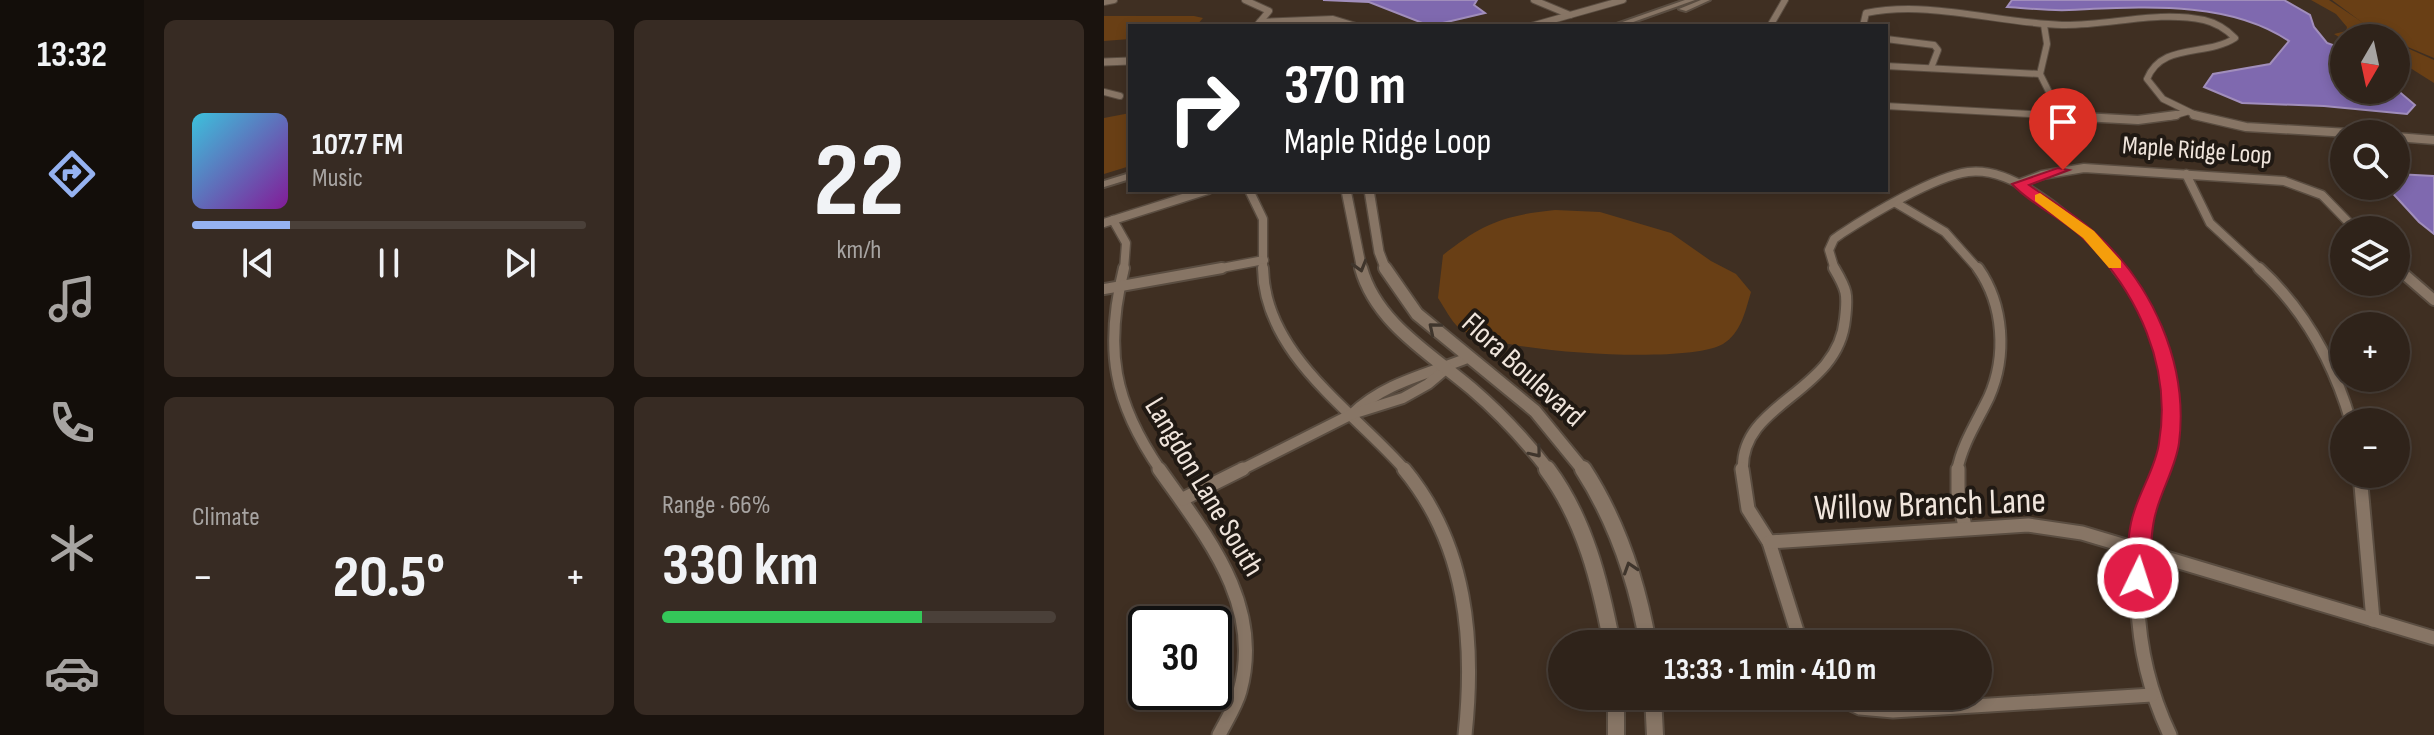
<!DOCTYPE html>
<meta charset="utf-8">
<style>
body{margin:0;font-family:"Sofia Sans Condensed",sans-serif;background:#372b23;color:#f1f3f6;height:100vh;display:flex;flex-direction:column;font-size:30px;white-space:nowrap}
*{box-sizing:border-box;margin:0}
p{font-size:26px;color:#a7a4a2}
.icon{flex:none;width:44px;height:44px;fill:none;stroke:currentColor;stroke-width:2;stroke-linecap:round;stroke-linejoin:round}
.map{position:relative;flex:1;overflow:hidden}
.details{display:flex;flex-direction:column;gap:20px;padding:20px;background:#1a130e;width:960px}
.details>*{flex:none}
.hud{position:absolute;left:24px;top:24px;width:760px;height:168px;border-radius:0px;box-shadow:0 4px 12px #0003,0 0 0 2px #4a4039;background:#202124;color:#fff;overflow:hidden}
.needle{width:52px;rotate:189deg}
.buttons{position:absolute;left:1226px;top:24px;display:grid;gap:16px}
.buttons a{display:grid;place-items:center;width:80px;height:80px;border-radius:50%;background:#2f231a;box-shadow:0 4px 12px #0003,0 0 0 2px #4a4039;font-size:40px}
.speed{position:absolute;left:24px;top:606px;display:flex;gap:16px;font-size:40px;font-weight:700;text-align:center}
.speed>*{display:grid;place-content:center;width:104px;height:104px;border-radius:50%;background:#2f231a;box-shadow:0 4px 12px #0003,0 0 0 2px #4a4039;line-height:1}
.speed .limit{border:4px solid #111;border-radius:12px;background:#fff;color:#111}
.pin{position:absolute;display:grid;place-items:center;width:68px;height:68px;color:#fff;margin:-82px -34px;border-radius:50% 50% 50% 0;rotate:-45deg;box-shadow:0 0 8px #0007}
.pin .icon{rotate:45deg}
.me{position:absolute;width:88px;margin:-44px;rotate:4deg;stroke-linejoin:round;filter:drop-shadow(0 0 6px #0008)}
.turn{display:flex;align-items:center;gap:28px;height:168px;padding:0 24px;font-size:36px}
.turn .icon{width:104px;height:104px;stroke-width:2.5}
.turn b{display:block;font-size:56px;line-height:68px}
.big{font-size:60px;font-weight:700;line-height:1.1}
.details .widget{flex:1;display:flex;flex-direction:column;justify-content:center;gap:12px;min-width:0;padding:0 28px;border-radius:12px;background:#372b23}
.details .dial{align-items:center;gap:0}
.dial b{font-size:104px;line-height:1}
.song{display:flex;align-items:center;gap:24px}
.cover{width:96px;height:96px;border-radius:12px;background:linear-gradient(135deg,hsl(190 70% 55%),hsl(290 70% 35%))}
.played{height:8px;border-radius:4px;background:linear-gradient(90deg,#95b2f1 25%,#4a4039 25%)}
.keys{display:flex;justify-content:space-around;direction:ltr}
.heat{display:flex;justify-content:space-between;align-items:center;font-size:44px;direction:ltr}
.charge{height:12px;border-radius:6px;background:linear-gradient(90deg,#34c759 66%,#4a4039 0)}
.details .tiles{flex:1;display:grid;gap:20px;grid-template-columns:repeat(2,1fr)}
.trip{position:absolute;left:444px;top:630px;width:444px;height:80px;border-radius:40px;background:#2f231a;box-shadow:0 4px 12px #0003,0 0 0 2px #4a4039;font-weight:700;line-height:80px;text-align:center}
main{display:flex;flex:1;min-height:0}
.tab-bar{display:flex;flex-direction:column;width:144px;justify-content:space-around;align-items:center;background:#130e0a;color:#a7a4a2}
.tab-bar .icon{width:56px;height:56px}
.tab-bar .selected{color:#95b2f1}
.tab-bar b{font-size:36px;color:#f1f3f6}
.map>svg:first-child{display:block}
.green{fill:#693f15}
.water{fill:#7f69af;stroke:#a18ebc;stroke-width:2}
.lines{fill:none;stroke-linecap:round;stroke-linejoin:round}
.minor-far3-casing{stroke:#5a4d41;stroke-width:8}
.minor-far2-casing{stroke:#5a4d41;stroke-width:11}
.minor-far1-casing{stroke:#5a4d41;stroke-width:14}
.minor-casing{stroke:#5a4d41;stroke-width:17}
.tertiary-far3-casing{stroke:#5a4d41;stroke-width:9}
.tertiary-far2-casing{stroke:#5a4d41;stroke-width:12}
.tertiary-far1-casing{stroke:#5a4d41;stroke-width:16}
.tertiary-casing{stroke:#5a4d41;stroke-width:20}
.secondary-casing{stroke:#5a4d41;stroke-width:4}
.minor-far3{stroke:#877565;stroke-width:6}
.minor-far2{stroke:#877565;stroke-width:8}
.minor-far1{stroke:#877565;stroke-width:10}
.minor{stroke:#877565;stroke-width:13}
.tertiary-far3{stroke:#877565;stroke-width:7}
.tertiary-far2{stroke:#877565;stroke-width:9}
.tertiary-far1{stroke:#877565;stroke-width:12}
.tertiary{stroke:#877565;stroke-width:16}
.secondary{fill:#877565;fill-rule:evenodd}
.oneway{stroke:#3f352c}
.route{fill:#e11d48;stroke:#92132f;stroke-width:2}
.slow{fill:#f59e0b}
.labels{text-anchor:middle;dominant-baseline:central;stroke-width:8;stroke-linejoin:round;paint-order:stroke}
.far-street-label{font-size:26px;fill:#f0e5dc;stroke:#201913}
.street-label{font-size:30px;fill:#f0e5dc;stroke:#201913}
.near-street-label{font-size:36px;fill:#f0e5dc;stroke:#201913}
</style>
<main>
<nav class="tab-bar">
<b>13:32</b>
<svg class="icon selected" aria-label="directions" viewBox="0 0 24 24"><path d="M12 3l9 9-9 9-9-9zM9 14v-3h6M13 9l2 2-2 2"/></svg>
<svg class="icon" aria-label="music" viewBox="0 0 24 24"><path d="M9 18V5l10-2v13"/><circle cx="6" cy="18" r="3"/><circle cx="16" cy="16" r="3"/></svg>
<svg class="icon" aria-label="phone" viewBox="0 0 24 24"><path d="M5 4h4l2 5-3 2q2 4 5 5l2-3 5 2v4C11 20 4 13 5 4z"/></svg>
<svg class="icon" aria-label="climate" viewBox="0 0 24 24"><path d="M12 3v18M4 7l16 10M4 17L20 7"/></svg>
<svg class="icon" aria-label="car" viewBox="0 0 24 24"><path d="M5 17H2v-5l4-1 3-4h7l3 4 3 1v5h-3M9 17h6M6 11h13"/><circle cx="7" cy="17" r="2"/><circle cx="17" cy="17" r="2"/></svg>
</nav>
<section class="details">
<div class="tiles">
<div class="widget">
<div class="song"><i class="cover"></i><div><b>107.7 FM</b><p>Music</p></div></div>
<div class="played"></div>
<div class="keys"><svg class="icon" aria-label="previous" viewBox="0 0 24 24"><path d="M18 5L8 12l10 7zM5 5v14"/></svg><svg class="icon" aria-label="pause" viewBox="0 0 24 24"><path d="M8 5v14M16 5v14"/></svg><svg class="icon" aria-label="next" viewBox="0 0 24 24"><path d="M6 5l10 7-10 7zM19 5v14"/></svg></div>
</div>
<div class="widget dial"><b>22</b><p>km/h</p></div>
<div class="widget"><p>Climate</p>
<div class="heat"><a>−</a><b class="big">20.5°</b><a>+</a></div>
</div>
<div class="widget"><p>Range · 66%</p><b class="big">330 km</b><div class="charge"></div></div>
</div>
</section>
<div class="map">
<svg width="1330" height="735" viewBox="0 0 1330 735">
<rect width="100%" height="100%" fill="#3f2f22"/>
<g class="green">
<polygon points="1207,0 1225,0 1282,38 1240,40 1230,34 1242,31 1243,27 1232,14"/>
<polygon points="1228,0 1330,0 1330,58 1292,42 1292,38 1271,32"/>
<polygon points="0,16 90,16 99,18 92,26 26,26 26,39 0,41"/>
<polygon points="1292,43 1330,60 1330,83 1292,59"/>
<polygon points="26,113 26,166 0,174 0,118"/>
<path d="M451,210L496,212L567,233L607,261L632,274L647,292C641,312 637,333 619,344C585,365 387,353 355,328C347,321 340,307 334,298L339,255C379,223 401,215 451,210Z"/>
</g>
<g class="water">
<polygon points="219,0 373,0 370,5 381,13 326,26 265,2"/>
<path d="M908,0H1180L1206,15L1210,27L1223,43L1240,49V90L1292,89L1311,105L1303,114L1220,106L1138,103L1100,87L1109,74L1166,64L1185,41C1124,0 1040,7 965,10C944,11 923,8 903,7Z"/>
<polygon points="1292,174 1330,176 1330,234 1315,222 1282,186 1292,186"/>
</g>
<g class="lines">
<defs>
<g id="minor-far3">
<polyline points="141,0 165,11 154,24"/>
<polyline points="430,0 466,15"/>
<polyline points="0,2 10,0"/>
<polyline points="156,22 229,19 252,26"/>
<polyline points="940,25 943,44 936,74 957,116"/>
<polyline points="427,26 519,0"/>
<polyline points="666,26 681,0"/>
<path d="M759,26L762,13C825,0 894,23 958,25C1005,26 1053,10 1100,20C1113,23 1122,29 1131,38C1102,57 1058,42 1043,79L1059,99L1096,117"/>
<polyline points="782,39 830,45 834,50 827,68"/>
<polyline points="782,66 936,74"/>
<polyline points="0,92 16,96"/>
<polyline points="782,106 978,117"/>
<polyline points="1065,117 1082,112"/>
</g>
<g id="minor-far2">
<polyline points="942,115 1034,120 1072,115"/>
<polyline points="1090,115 1142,127 1262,134"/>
<polyline points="1292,137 1330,140"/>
<polyline points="1082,174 1106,223 1157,270"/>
<polyline points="914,184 938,175 980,168 1180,181 1218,195 1252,230"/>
<polyline points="145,190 159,219 159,270"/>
<polyline points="792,203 841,232 875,270"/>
<polyline points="9,220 22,243 20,270"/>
<polyline points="0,223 104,190"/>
<polyline points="1292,267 1295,270"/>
<polyline points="107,270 160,260"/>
<path d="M731,270L725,250L730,239L737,234C766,215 831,176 864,172C916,165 984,233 1015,270"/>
</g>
<g id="minor-far1">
<path d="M20,268C0,349 9,402 57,471"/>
<path d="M159,268C160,355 250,411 302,471"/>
<path d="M1013,268C1057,320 1082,405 1056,471"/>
<path d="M1155,268C1200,309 1230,364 1247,422"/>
<polyline points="1293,268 1330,300"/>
<polyline points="0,289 118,268"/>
<path d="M248,414C281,382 325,374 366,357"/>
<polyline points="135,471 248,414 299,398 324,384 343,368"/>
<path d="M639,471C635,402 734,394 741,319C744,294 743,290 730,268"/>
<path d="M853,471C858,444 873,422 885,397C903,356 900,305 874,268"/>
</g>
<g id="minor">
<path d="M55,469C102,536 160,604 136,691C132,706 122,721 115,735"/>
<path d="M300,469C363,545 371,641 361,735"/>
<polyline points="638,469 644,509 665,542 697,644"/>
<polyline points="854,469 854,492 861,527"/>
<path d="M1057,469C1023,556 1026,651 1066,735"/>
<polyline points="1256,474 1269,620"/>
<polyline points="79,499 139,469"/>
<polyline points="665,542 924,525 978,533 1330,638"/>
<polyline points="730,696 756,708 789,711 1048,695"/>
</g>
<polyline id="tertiary-far3" points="0,62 26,61"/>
<g id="tertiary-far2">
<polyline points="242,190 258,270"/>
<polyline points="265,190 275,252 282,270"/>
</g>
<g id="tertiary-far1">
<path d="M257,268C272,323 327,354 368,389C397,414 422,441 445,471"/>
<polyline points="281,268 313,314 431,411 480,471"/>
</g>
<g id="tertiary">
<path d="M443,469C481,520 496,582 508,644"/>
<path d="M479,469C514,523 533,581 544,644"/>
<polyline points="512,696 512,735"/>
<polyline points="549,696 551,735"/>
</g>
<g id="secondary">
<polygon points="581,0 591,0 518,26 507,26"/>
<polygon points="597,0 606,0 582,11 575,9"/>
<polygon points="26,173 26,179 0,187 0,181"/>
</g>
</defs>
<use href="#minor-far3" class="minor-far3-casing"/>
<use href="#minor-far2" class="minor-far2-casing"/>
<use href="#minor-far1" class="minor-far1-casing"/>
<use href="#minor" class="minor-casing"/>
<use href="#tertiary-far3" class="tertiary-far3-casing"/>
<use href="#tertiary-far2" class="tertiary-far2-casing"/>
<use href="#tertiary-far1" class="tertiary-far1-casing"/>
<use href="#tertiary" class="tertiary-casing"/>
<use href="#secondary" class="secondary-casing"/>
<use href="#minor-far3" class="minor-far3"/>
<use href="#minor-far2" class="minor-far2"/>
<use href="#minor-far1" class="minor-far1"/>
<use href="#minor" class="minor"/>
<use href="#tertiary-far3" class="tertiary-far3"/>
<use href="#tertiary-far2" class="tertiary-far2"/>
<use href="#tertiary-far1" class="tertiary-far1"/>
<use href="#tertiary" class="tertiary"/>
<use href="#secondary" class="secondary"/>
</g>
<defs><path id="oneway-chevron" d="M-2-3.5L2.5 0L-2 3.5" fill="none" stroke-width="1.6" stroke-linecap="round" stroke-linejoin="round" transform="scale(2)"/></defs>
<g class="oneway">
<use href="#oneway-chevron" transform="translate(256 266) rotate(74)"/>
<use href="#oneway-chevron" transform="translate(330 328) rotate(-140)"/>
<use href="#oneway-chevron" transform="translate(432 452) rotate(51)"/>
<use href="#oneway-chevron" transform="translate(526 568) rotate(-108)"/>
</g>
<path class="route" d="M954,168L965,170L925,185C946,200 970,214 989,231C1048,282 1085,364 1075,443C1072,466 1058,489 1052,512C1046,532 1047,557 1046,578L1042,585L1034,588L1026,585L1022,578C1024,557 1023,532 1030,512C1037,489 1052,466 1055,443C1068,367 1034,292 980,239C959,218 928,206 908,184Z"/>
<polygon class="slow" points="936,193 990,231 1017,261 1017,268 1005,268 979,238 931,201 931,195"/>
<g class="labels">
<g class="far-street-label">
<text transform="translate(1093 151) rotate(4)">Maple Ridge Loop</text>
</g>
<g class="street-label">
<text transform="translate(419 370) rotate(42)">Flora Boulevard</text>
<text transform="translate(100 487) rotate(59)">Langdon Lane South</text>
</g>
<g class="near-street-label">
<text transform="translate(826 505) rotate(-2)">Willow Branch Lane</text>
</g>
</g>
</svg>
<div class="buttons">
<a><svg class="needle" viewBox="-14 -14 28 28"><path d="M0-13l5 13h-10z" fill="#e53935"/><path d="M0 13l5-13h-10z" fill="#a7a4a2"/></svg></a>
<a><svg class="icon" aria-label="search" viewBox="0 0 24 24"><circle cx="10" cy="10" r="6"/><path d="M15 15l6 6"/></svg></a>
<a><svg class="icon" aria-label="layers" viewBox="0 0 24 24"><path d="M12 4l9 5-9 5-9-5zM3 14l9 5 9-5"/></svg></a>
<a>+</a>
<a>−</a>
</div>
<div class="speed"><div class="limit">30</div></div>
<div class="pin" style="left:959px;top:170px;background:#d93025"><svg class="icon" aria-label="arrive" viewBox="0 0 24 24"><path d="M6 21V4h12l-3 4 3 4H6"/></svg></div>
<svg class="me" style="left:1034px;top:578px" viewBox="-20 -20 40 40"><circle r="17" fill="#e11d48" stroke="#fff" stroke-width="3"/><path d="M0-11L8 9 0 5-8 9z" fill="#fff"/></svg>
<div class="trip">13:33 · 1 min · 410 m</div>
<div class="hud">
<div class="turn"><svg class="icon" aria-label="right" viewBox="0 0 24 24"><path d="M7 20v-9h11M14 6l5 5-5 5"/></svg><div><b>370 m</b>Maple Ridge Loop</div></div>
</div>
</div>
</main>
